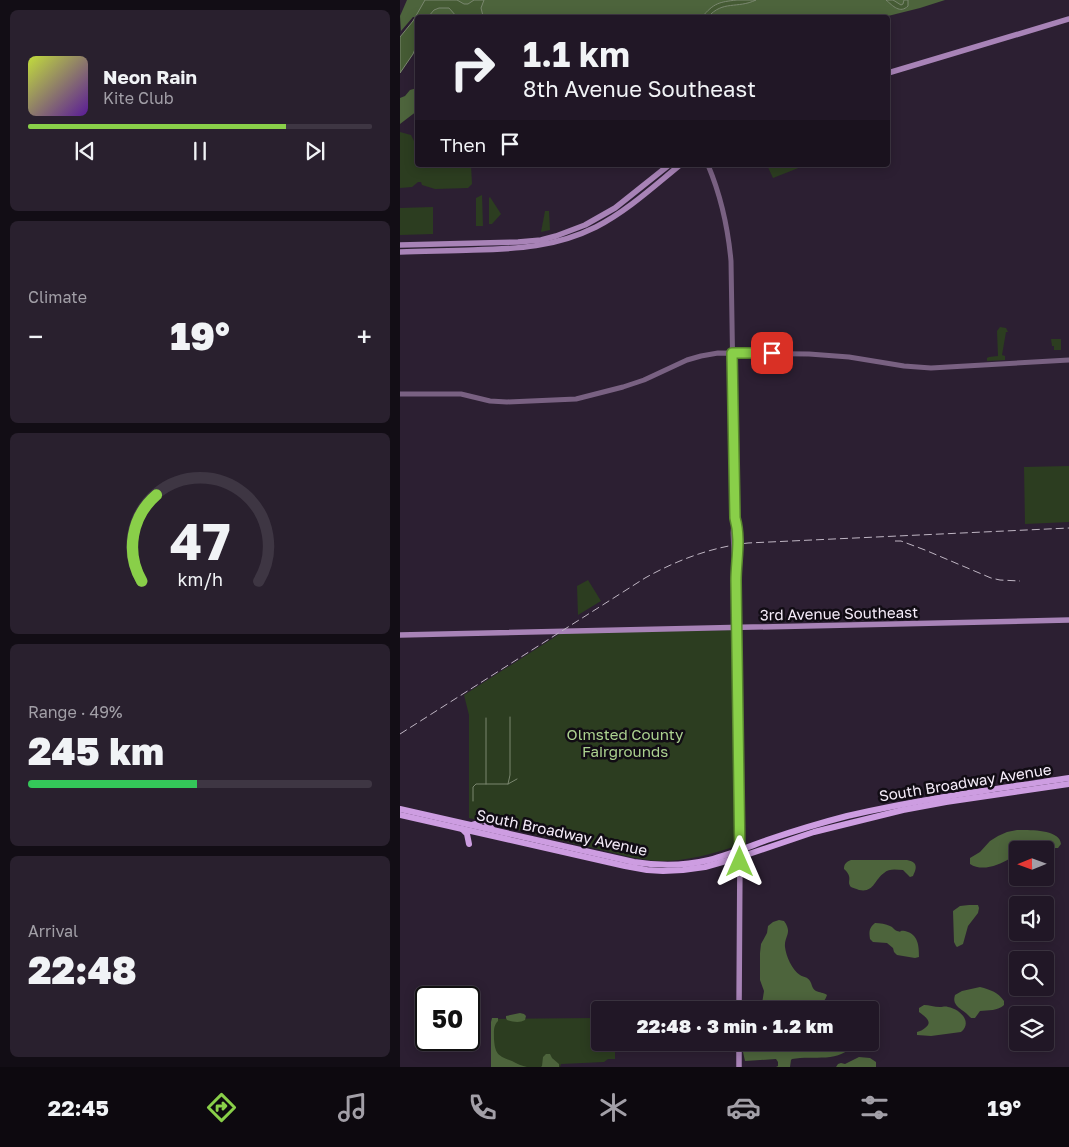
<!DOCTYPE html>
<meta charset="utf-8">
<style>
body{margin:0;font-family:"Golos Text",sans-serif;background:#29202e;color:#f1f3f6;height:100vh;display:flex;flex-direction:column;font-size:19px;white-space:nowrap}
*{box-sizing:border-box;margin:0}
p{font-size:16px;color:#a29fa7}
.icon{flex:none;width:28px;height:28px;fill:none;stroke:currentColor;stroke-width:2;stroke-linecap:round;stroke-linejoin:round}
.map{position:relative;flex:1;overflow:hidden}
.sheet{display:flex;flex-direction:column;gap:10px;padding:10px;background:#120d15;width:400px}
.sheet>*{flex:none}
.top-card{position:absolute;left:15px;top:15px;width:475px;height:152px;border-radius:5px;box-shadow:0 2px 12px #0003,0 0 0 1px #3e3643;background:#211726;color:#f1f3f6;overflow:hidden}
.needle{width:32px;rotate:269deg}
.controls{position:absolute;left:609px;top:841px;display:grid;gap:10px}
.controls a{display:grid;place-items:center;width:45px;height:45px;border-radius:5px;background:#211726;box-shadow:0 2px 12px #0003,0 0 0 1px #3e3643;font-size:25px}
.speed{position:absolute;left:15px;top:986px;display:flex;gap:10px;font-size:25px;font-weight:700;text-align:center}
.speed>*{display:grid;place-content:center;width:65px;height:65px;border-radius:50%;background:#211726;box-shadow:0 2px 12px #0003,0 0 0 1px #3e3643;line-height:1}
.speed .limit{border:2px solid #111;border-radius:8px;background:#fff;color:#111}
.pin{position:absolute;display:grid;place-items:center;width:42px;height:42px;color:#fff;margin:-21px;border-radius:10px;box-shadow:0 2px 8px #0006}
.me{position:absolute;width:55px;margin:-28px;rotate:0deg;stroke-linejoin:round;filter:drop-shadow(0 0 4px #0008)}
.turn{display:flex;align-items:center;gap:18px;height:105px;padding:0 25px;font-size:22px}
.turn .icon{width:65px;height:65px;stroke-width:2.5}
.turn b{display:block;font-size:35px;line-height:42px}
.then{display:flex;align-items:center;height:48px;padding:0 25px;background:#0003;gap:10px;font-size:19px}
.big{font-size:38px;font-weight:800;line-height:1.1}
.sheet .widget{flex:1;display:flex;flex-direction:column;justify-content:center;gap:8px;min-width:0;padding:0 18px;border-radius:8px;background:#29202e}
.sheet .dial{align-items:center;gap:0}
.dial svg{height:130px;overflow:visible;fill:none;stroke:#3e3643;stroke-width:7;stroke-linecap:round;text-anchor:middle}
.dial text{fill:#f1f3f6;stroke:none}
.song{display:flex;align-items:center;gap:15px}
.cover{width:60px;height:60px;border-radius:8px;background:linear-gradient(135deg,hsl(70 70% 55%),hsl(270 70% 35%))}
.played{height:5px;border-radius:2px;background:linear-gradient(90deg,#89cf49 75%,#3e3643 75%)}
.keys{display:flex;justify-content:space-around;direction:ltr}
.heat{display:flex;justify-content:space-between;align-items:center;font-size:28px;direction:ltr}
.charge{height:8px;border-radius:4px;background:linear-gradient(90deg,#34c759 49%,#3e3643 0)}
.trip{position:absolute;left:191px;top:1001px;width:288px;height:50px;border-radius:5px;background:#211726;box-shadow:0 2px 12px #0003,0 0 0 1px #3e3643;font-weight:800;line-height:50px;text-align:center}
.menu{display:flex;height:80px;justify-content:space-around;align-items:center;background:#0d090f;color:#a29fa7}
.menu .icon{width:35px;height:35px}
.menu .selected{color:#89cf49}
.menu b{font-size:22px;color:#f1f3f6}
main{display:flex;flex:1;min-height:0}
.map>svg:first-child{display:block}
.green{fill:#2c3d20}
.forest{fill:#4d643c}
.water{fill:#455b34;stroke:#7a876f}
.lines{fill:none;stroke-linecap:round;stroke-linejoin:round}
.stream{stroke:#7a876f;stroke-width:1}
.tertiary{stroke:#796182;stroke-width:5}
.secondary{stroke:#a883b7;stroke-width:5.5}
.primary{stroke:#cd9de1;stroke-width:6}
.rail{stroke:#bfb5c3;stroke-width:1;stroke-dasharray:8 4;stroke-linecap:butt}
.route-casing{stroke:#59872f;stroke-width:12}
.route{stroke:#89cf49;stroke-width:9}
.labels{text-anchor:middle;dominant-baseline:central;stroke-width:5;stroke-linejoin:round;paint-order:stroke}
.street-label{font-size:15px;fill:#f6edfa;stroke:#110c14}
.park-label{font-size:15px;fill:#acd290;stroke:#110c14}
</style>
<main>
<section class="sheet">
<div class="widget">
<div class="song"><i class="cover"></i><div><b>Neon Rain</b><p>Kite Club</p></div></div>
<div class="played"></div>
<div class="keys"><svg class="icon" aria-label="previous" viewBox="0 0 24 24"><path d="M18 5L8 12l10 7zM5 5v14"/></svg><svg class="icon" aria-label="pause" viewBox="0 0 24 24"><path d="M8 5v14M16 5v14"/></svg><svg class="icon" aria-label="next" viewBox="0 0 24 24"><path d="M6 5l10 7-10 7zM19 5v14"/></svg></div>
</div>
<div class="widget"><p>Climate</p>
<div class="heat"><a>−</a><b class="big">19°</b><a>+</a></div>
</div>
<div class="widget dial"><svg viewBox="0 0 100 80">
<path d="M14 69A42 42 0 1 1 86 69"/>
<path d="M14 69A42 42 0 0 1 23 16" stroke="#89cf49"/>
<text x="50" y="56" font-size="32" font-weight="700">47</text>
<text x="50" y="72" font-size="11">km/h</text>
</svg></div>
<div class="widget"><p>Range · 49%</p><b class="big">245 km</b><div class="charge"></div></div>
<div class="widget"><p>Arrival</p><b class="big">22:48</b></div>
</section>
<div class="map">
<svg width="669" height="1067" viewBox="0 0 669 1067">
<rect width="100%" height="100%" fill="#2c1f32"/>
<g class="green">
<polygon points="0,132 11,135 17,147 17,143 18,165 71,165 72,184 68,188 35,189 22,185 21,182 18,182 12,187 0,188"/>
<polygon points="367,165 406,165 373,178"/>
<polygon points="82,195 83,226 76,226 76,198"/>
<polygon points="90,197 101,214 92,224 89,224 89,198"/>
<polygon points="33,207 33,234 0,235 0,208"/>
<polygon points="145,211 149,211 150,230 141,232"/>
<polygon points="600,327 606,328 608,332 606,332 602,355 605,356 605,360 587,361 587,358 589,357 598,356 597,331"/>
<polygon points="651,339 661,339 661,350 654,350 654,346 652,346"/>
<polygon points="669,466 669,522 625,524 624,467"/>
<polygon points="188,580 201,601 178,615 177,586"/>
<path d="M334,630L336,846C312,854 288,861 262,861C241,861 219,854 198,849C155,840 112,828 69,818V715L64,695L161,633Z"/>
<polygon points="200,1018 200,1042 208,1043 208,1045 215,1045 215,1059 208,1059 204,1062 161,1064 160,1067 92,1067 92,1019"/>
</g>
<g class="forest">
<polygon points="7,0 545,0 520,8 480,18 13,17 1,31 0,16"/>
<polygon points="17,88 17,111 0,124 0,98 5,96 10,90"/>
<path d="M617,830C629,830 660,829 661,844L658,848H655L623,845L613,847L609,859C599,865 582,872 570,864V858L580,852L590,841L598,836L607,832Z"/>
<path d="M451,860H507C518,862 517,868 513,876L510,877L503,870C497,870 489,868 484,873C474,880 474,893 459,890C457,889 453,888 451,887C446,881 454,878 444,869C444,864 446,862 451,860Z"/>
<polygon points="569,905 578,905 579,908 578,913 568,926 563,944 557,947 556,946 554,942 553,911 560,906"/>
<path d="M379,920L384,921C393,933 384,936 385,947C386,956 392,970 400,975C403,977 408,977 410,981C412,984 412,989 416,991C420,993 423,992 427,995C425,1001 423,1002 417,1003L416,1005L420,1009L439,1007L446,1010H361L364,991L360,980V953L361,944L367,933L368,926L373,922Z"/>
<path d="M475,923C480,923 486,924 490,926C493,927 494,930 497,931C504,933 497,930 505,931C518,934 519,945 519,957L515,958L497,955L494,952L493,948L487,943L473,942L470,939C469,931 469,928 475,923Z"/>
<path d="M580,987C591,990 598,992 604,1001V1005C598,1011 588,1010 580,1011L575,1018H571C564,1009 551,1007 555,995L562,991Z"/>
<path d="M524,1005C529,1005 534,1007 540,1007C543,1007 545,1006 548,1007C560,1009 573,1022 561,1032L531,1036L517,1035V1032C520,1031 523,1030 525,1028C534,1022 524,1016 519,1012V1008Z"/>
<path d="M120,1013L124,1014L126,1016L125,1020C120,1023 113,1022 107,1020L106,1018V1016Z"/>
<path d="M92,1018H98V1021C93,1026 94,1032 94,1039C95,1055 99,1056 112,1061C117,1064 122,1066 127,1067H91V1022Z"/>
<path d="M382,1043L454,1042V1043C441,1064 413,1055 392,1059L391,1060L390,1067H376L378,1066V1062L376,1059L345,1061L343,1052L346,1049C358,1049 371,1050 381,1045Z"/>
<polygon points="146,1054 150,1054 152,1058 159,1064 159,1067 141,1067 142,1066 143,1057"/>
<polygon points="459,1057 470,1058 476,1062 476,1067 436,1067 438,1064 441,1063 445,1064"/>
</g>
<g class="water">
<polygon points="25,0 57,0 64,4 68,4 74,0 84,0 81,8 83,16 82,17 57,17 49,8 39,8 34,10 28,17 18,18 17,44 13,54 0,73 0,37 13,21"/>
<path d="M337,0H356C337,9 323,0 308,17H302C314,3 319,2 337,0Z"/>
<path d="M486,0H493L501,5L503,4L504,0H508V6C500,14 493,6 486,0Z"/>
</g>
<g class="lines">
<g class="stream">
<polyline points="86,718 86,784"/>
<polyline points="108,784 110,775 110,717"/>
<polyline points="73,801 73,787 76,784 108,784 117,779"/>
</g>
<g class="tertiary">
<path d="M308,165C321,196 328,228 331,261L335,507L333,533L334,553L336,571L337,628"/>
<polyline points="0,394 61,394 90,401 107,402 176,399 223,387 244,380 287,360 301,356 318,353 409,354 449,357 504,366 531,368 669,360"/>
<polyline points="336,521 338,544 337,564"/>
</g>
<g class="secondary">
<polyline points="488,73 669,19"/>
<polyline points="0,245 118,242 141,240 156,236 185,225 215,208 269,165"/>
<path d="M0,252C24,251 49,251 73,250C117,249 156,247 196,227C227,211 253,187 280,165"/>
<polyline points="337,628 340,850 339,1010"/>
<polyline points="0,635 669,620"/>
<polyline points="339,1042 339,1067"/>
</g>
<g class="primary">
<path d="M0,809L234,862C259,866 284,866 309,860C329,855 348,847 367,840C394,831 420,823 447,816C521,799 595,789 669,778"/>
<polyline points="0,815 225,866 247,870 263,871 283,870 305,867 340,857 414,832 503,810 546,802 669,784"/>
<polyline points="72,825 79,823 85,817 86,822 92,829"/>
<polyline points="62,829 67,834 69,844"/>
</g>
<g class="rail">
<polyline points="495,541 501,541 525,550 591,578 600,580 620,581"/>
<path d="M0,734L245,578C277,560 312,547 348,543L669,528"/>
</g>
</g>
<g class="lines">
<defs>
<path id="route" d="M340,862L336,581C336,560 341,539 335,518L332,353H372"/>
</defs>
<use href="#route" class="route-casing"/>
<use href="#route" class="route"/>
</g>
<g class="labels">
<g class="street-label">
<text transform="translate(439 613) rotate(-1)">3rd Avenue Southeast</text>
<text transform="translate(565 782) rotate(-9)">South Broadway Avenue</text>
<text transform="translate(162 832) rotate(12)">South Broadway Avenue</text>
</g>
<g class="park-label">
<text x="225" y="734">Olmsted County<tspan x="225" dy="17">Fairgrounds</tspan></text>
</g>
</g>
</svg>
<div class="controls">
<a><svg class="needle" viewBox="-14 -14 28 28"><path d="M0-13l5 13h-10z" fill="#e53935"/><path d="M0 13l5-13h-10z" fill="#a29fa7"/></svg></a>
<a><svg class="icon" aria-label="sound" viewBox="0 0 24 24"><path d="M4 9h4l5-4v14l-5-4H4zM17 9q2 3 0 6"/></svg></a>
<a><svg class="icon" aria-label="search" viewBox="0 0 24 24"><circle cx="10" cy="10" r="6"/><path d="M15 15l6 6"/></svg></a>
<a><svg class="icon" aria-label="layers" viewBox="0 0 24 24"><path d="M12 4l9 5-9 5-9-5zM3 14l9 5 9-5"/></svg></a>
</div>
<div class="speed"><div class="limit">50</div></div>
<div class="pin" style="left:372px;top:353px;background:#d93025"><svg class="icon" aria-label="arrive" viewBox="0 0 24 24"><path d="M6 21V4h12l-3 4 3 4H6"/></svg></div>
<svg class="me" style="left:340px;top:862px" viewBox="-20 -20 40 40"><path d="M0-17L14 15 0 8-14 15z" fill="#89cf49" stroke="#fff" stroke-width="4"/></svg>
<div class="trip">22:48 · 3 min · 1.2 km</div>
<div class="top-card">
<div class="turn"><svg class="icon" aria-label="right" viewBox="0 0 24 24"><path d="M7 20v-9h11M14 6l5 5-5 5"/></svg><div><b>1.1 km</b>8th Avenue Southeast</div></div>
<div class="then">Then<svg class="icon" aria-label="arrive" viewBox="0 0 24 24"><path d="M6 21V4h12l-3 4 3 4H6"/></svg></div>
</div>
</div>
</main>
<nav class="menu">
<b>22:45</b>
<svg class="icon selected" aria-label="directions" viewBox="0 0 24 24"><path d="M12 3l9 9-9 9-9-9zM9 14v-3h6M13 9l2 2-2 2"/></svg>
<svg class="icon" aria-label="music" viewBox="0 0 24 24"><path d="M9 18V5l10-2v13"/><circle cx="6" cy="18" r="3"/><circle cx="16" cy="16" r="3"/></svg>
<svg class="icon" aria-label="phone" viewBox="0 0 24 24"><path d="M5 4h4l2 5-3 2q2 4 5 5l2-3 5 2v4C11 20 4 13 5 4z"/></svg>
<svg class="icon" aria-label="climate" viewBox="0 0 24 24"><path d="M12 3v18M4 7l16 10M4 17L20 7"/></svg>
<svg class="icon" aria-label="car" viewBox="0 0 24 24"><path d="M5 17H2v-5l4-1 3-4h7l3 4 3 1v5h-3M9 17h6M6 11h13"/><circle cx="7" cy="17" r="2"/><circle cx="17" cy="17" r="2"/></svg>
<svg class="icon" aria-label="filters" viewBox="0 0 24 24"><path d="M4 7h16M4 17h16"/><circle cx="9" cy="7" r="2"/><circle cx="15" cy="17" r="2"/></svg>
<b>19°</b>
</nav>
